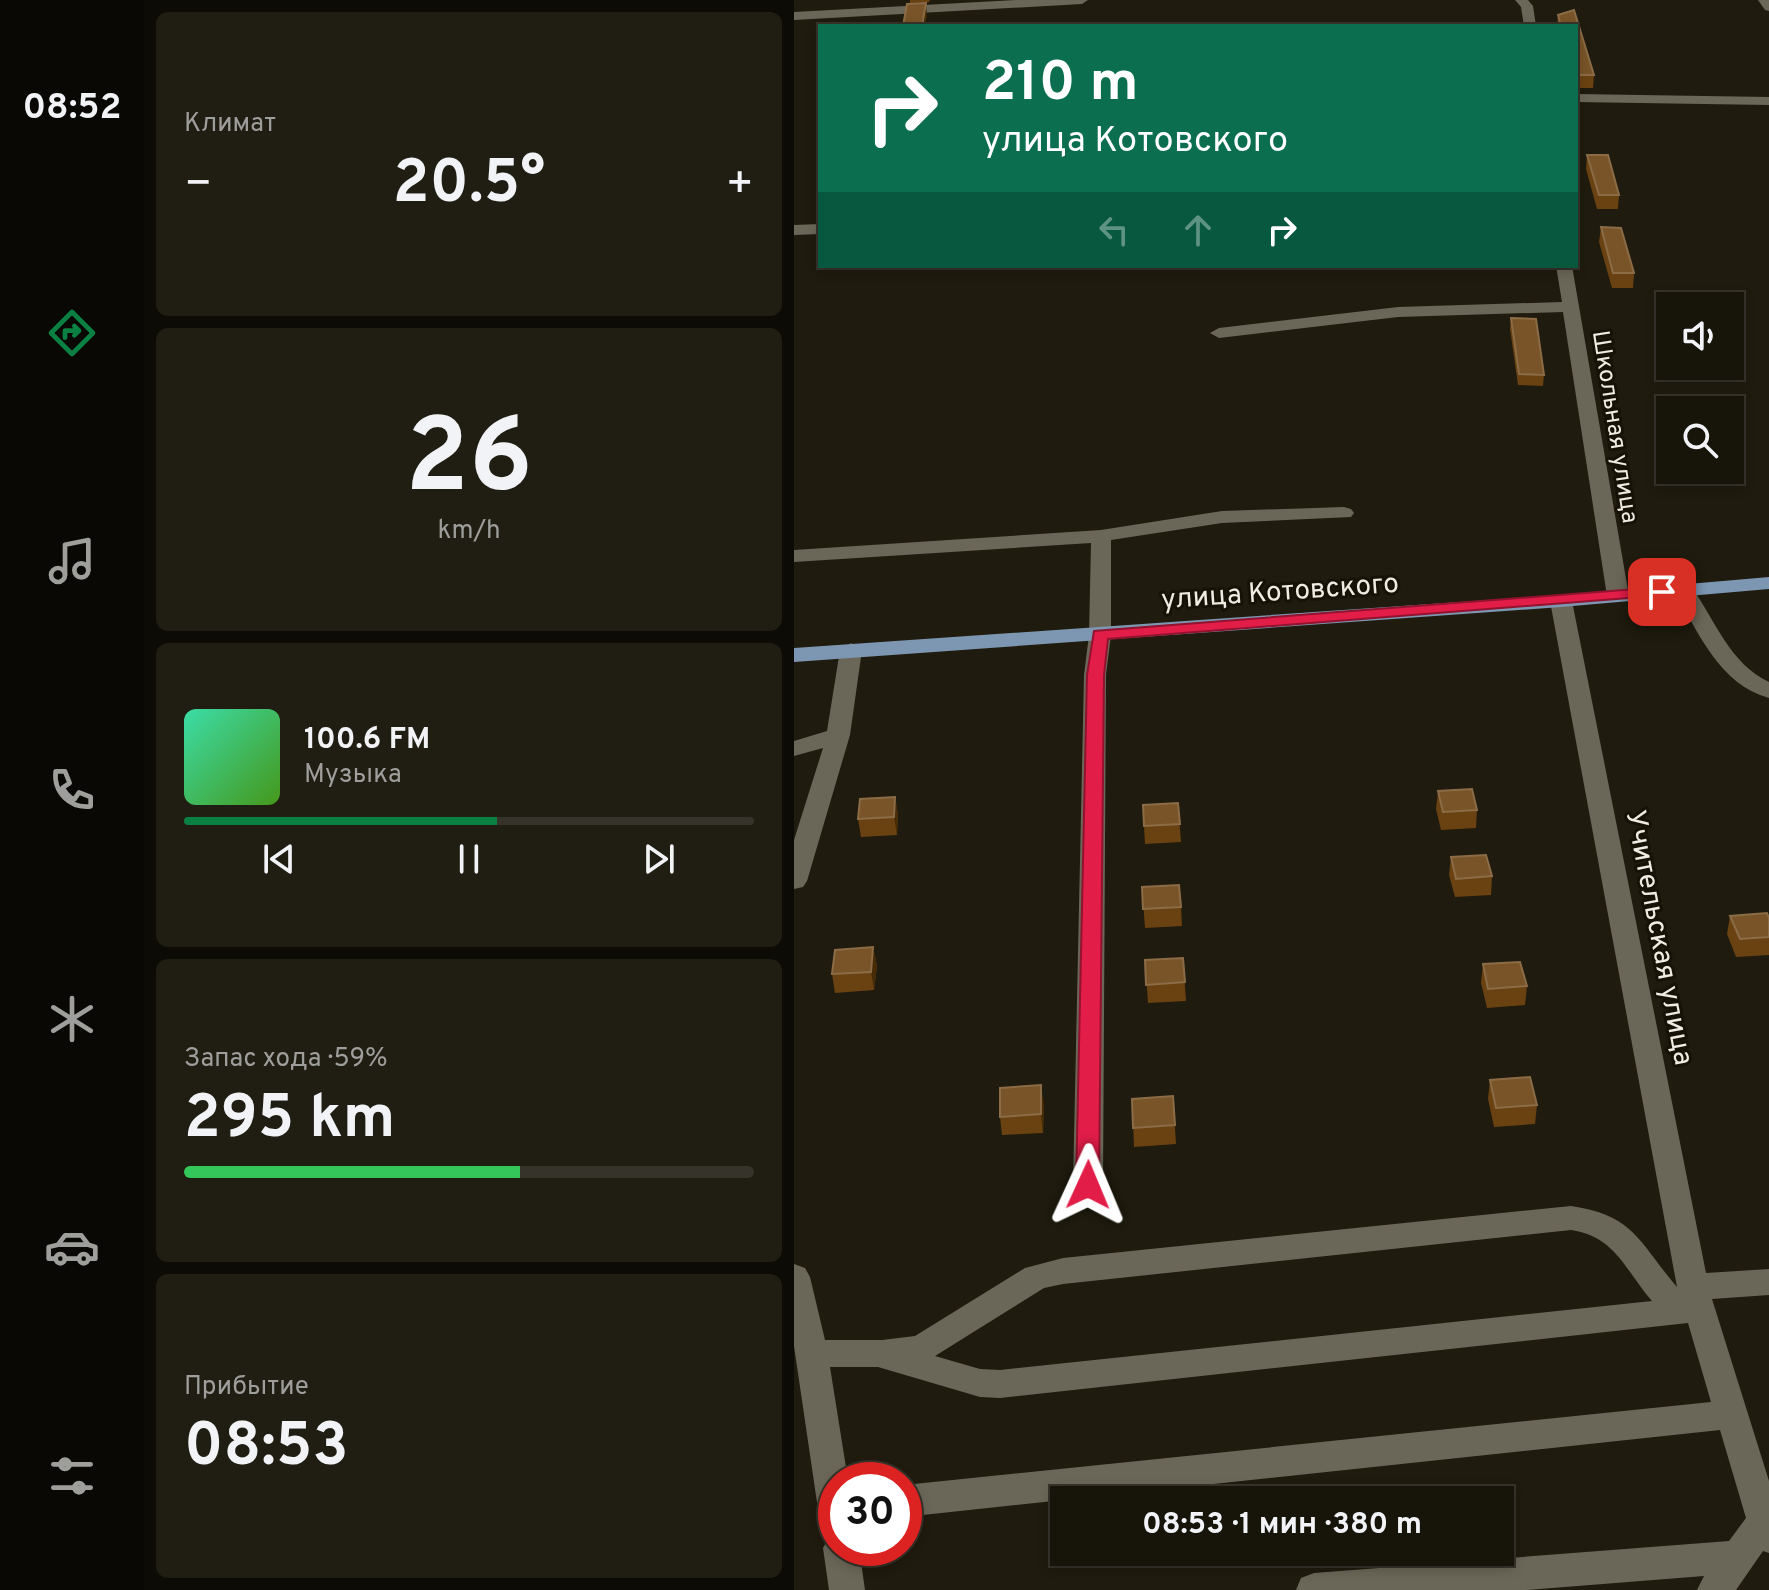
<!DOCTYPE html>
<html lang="ru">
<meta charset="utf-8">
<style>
body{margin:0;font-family:Overpass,sans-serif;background:#201d13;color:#f1f3f6;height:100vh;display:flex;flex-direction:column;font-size:30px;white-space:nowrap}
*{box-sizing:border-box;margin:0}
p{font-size:26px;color:#9e9e9c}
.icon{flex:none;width:44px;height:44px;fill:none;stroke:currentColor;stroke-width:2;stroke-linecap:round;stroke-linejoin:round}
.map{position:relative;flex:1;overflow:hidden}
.drawer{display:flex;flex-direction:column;gap:12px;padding:12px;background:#0d0b06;width:650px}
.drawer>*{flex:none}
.guide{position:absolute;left:24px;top:24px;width:760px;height:244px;border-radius:0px;box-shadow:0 4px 12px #0003,0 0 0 2px #36332b;background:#0b6e4f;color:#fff;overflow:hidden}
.fabs{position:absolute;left:862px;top:292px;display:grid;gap:16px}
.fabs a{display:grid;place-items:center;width:88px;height:88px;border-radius:0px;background:#17140a;box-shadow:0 4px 12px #0003,0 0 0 2px #36332b;font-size:40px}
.speed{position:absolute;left:24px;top:1462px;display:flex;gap:16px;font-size:40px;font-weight:700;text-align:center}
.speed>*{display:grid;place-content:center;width:104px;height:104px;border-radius:50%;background:#17140a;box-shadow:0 4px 12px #0003,0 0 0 2px #36332b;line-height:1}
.speed .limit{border:12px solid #d22;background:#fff;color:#111}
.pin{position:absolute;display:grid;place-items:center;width:68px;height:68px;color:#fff;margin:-34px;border-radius:16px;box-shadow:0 4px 12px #0006}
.me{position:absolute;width:88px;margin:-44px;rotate:1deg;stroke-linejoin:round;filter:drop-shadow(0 0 6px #0008)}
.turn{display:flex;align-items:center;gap:28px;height:168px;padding:0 32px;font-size:36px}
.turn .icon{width:104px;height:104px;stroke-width:2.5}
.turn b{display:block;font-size:56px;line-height:68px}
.lanes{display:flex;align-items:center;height:76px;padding:0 32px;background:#0003;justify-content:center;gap:40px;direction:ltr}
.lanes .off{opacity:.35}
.big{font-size:60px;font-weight:700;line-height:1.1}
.drawer .tile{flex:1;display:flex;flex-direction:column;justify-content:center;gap:12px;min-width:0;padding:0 28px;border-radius:12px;background:#201d13}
.drawer .dial{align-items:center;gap:0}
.dial b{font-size:104px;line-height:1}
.song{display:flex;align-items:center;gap:24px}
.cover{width:96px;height:96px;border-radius:12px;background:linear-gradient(135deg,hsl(160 70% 55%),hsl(100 70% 35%))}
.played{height:8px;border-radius:4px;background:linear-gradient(90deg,#0b8043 55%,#36332b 55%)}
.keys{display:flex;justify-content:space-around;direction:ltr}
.heat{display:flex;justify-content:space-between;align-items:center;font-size:44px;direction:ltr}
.charge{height:12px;border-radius:6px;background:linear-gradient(90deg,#34c759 59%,#36332b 0)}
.trip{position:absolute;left:256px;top:1486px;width:464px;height:80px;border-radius:0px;background:#17140a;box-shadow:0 4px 12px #0003,0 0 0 2px #36332b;font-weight:700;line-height:80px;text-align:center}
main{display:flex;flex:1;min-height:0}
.menu{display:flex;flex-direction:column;width:144px;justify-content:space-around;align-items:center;background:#090804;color:#9e9e9c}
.menu .icon{width:56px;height:56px}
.menu .selected{color:#0b8043}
.menu b{font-size:36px;color:#f1f3f6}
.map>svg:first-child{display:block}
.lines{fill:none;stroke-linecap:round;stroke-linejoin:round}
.minor{fill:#6b6758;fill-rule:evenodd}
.major{fill:#7d96b2;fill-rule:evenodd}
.wall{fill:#6a4212}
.shaded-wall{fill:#462b07}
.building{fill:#785428;stroke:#8b6c46;stroke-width:2}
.route{fill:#e11d48;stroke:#92132f;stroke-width:2}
.labels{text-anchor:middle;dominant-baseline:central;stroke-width:6;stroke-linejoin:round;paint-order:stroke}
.far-street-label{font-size:24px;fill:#efece4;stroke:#161206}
.street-label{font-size:28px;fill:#efece4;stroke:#161206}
</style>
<main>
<nav class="menu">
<b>08:52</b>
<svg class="icon selected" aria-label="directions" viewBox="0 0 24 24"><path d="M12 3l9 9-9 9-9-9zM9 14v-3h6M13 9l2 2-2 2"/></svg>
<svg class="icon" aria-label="music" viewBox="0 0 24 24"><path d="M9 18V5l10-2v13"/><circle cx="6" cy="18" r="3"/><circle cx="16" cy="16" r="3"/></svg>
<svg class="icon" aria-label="phone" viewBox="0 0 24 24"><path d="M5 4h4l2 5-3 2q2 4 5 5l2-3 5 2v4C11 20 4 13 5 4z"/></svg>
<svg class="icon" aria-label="climate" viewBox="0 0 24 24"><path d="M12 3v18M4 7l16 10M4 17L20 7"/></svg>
<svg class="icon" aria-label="car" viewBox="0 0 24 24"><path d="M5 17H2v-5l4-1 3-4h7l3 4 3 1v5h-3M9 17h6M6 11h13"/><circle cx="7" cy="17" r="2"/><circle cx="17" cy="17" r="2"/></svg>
<svg class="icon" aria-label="filters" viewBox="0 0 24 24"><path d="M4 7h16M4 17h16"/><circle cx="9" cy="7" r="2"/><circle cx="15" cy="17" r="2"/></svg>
</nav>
<section class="drawer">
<div class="tile"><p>Климат</p>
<div class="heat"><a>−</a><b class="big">20.5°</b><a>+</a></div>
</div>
<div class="tile dial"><b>26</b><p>km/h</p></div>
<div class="tile">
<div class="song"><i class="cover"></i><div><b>100.6 FM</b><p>Музыка</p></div></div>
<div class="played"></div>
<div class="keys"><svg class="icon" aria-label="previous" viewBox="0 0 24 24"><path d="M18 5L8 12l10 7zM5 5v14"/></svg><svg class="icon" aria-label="pause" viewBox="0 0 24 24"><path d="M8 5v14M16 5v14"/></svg><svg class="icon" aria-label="next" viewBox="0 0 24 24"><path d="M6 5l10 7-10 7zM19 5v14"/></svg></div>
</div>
<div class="tile"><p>Запас хода · 59%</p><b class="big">295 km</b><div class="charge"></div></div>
<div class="tile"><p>Прибытие</p><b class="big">08:53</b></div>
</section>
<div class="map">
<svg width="975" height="1590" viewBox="0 0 975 1590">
<rect width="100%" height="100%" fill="#1f1b0e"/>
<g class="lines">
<g class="minor">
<polygon points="222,0 294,0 288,4 0,20 0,12"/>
<polygon points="721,0 734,0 739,6 742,26 730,26 727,7"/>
<polygon points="964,0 975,0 975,11 971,10"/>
<polygon points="782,94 975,97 975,105 782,102"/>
<polygon points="26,224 26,234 0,235 0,225"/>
<polygon points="762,266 778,266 835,596 824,602 813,596 769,312 604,317 425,338 416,333 425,328 604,307 768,302"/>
<polygon points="550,507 557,509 560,513 557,517 428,523 317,540 317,635 312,675 309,1185 305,1193 294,1197 283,1193 279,1185 290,675 295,635 297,543 0,562 0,550 307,530 428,511"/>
<path d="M890,584L897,586C921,620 936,664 975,682V698C926,685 903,631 880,590Z"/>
<path d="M767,595L778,601L912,1273L975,1269V1295L918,1299L975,1481V1553L969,1551L942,1590H903L910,1576L733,1590H502L507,1578L520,1573L935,1541L952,1518L926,1430L110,1517V1485L917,1402L894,1323L206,1398L186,1397L84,1367H36L54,1480H42V1532L30,1527L25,1516L0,1346V1264L11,1268L16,1277L31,1340H88L121,1336L231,1268L269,1258L777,1206C841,1215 845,1243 883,1287L756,601ZM777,1230C821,1236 831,1270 858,1301L206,1370L186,1369L141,1356L250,1288L269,1284Z"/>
<polygon points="57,643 68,650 56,735 13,881 9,887 0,889 0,840 29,748 0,756 0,741 33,731 46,650"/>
<polygon points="42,1534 42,1548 65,1548 71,1590 35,1590 29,1548 35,1537"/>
</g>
<polygon class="major" points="975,577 975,589 767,607 0,662 0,648 767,595"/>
</g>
<g class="wall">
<polygon points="116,0 136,0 135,2 116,3"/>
<polygon points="780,10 800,75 799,88 782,88 782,26 763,26 764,15"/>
<polygon points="793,155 825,195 824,209 803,209 792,169"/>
<polygon points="807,227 840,273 839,288 818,288 805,242"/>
<polygon points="717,318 750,375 749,386 724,385 716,329"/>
<polygon points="644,791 683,810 682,828 647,830 642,809"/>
<polygon points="101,797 104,815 103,835 67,837 64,819"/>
<polygon points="384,803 387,842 351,844 350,826"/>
<polygon points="657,857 698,876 697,895 661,897 655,875"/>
<polygon points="348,887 387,907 388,926 351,928"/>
<polygon points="936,916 975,918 975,955 942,957 933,934"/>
<polygon points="79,947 83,966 80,990 41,993 38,974"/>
<polygon points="389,958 392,1001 354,1003 351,960"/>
<polygon points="689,964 733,986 731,1005 693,1008 687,983"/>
<polygon points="696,1080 743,1105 741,1124 700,1127 694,1099"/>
<polygon points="379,1096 382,1144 340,1147 338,1099"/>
<polygon points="250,1104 249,1133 208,1135 206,1117"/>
</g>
<g class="shaded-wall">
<polygon points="132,3 133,16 131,26 128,26"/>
<polygon points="101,797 104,815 103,835 100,817"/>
<polygon points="79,947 83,966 80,990 77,972"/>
<polygon points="247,1085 250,1104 249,1133 247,1114"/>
</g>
<g class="building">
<polygon points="132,3 128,26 109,26 113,4"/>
<polygon points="780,10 800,75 782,75 782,26 767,26 764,15"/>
<polygon points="793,155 814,155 825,195 805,195"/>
<polygon points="807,227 827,228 840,273 819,273"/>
<polygon points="717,318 742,319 750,375 725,374"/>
<polygon points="678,789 683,810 649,812 644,791"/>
<polygon points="101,797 100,817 64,819 66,799"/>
<polygon points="384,803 386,824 350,826 349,805"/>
<polygon points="692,855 698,876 662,879 657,857"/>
<polygon points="385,885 387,907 349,909 348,887"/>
<polygon points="973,913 975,918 975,937 946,939 936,916"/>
<polygon points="79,947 77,972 38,974 41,950"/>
<polygon points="389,958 391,982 352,985 351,960"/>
<polygon points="726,962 733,986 694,989 689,964"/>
<polygon points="736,1077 743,1105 702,1108 696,1080"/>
<polygon points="247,1085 247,1114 206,1117 206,1088"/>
<polygon points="379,1096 381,1125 339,1128 338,1099"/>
</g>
<polygon class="route" points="868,587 876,592 873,595 314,639 310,675 305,1185 302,1191 294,1194 286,1191 282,1185 293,675 300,631"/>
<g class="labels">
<g class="far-street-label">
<text transform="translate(820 427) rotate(81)">Школьная улица</text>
</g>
<g class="street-label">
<text transform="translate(486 593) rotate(-4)">улица Котовского</text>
<text transform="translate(864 938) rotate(79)">Учительская улица</text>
</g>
</g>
</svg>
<div class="fabs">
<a><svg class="icon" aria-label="sound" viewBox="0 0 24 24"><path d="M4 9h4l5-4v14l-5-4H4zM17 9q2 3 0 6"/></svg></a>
<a><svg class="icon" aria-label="search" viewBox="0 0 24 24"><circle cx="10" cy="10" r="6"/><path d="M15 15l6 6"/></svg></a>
</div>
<div class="speed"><div class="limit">30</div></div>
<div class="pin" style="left:868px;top:592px;background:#d93025"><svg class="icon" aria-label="arrive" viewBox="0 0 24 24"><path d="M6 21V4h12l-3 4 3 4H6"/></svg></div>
<svg class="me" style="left:294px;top:1185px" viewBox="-20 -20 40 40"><path d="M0-17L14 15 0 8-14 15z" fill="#e11d48" stroke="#fff" stroke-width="4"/></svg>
<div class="trip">08:53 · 1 мин · 380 m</div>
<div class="guide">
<div class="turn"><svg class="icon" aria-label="right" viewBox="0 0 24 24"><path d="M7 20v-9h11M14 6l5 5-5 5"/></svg><div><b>210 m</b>улица Котовского</div></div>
<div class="lanes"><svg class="icon off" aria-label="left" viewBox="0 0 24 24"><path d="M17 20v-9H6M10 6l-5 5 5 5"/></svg><svg class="icon off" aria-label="ahead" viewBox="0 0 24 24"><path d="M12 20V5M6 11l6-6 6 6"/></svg><svg class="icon" aria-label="right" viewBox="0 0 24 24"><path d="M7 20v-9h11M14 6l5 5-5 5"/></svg></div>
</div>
</div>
</main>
